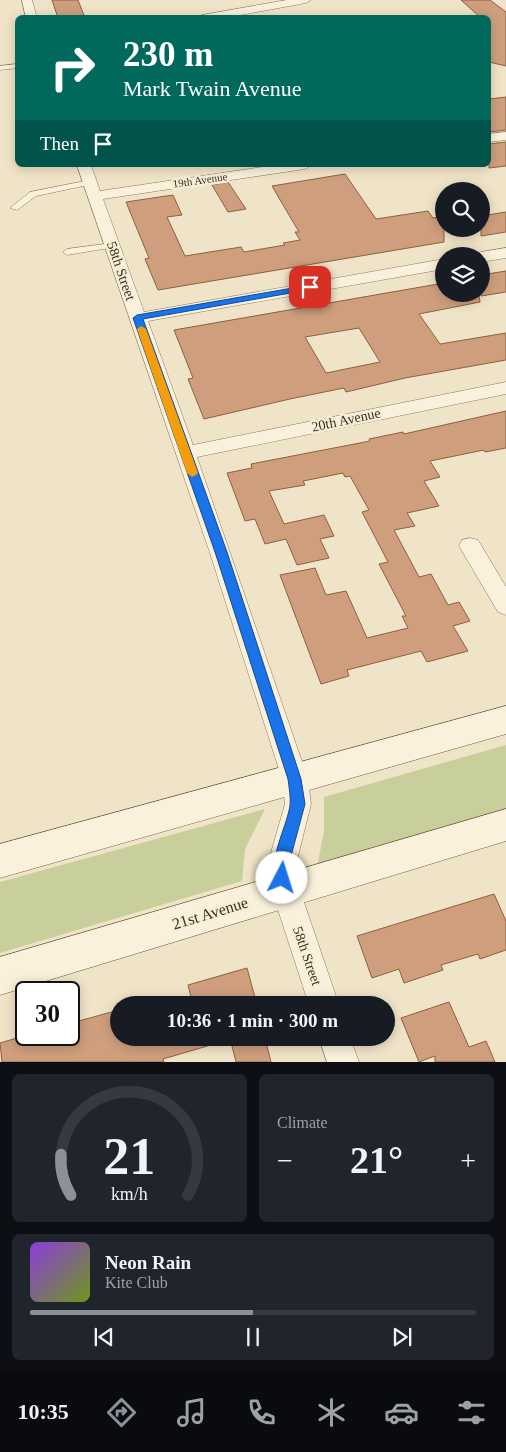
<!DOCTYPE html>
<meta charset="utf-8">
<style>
body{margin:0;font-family:Georgia,serif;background:#20242c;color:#f1f3f6;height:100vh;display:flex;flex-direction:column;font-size:19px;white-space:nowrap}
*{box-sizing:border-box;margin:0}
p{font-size:16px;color:#9ea1a6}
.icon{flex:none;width:28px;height:28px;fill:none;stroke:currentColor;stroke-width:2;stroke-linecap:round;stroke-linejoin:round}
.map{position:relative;height:1062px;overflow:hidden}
.sheet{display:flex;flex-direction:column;gap:12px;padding:12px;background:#0d0f14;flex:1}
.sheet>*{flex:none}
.guide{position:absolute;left:15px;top:15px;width:476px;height:152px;border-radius:8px;box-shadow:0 2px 12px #0003;background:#00695c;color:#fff;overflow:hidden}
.fabs{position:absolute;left:435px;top:182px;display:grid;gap:10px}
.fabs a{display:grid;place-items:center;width:55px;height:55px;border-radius:50%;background:#171b24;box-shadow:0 2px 12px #0003;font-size:25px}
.speed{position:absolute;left:15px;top:981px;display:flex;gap:10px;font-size:25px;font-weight:700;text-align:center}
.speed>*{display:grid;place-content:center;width:65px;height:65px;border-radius:50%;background:#171b24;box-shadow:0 2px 12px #0003;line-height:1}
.speed .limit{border:2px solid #111;border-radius:8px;background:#fff;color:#111}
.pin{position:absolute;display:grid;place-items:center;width:42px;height:42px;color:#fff;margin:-21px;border-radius:10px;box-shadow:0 2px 8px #0006}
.me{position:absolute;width:55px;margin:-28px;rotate:5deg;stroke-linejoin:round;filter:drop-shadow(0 0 4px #0008)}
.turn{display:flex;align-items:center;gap:18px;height:105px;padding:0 25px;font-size:22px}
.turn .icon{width:65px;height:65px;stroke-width:2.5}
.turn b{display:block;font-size:35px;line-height:42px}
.then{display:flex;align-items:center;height:48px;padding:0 25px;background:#0003;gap:10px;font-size:19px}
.big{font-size:38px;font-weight:600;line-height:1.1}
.sheet .widget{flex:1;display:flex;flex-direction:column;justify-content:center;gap:8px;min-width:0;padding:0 18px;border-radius:8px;background:#20242c}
.sheet .dial{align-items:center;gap:0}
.dial svg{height:130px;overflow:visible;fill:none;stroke:#363941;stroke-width:7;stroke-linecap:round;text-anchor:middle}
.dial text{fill:#f1f3f6;stroke:none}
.song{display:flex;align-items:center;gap:15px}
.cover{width:60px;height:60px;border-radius:8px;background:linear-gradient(135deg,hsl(270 70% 55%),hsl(80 70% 35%))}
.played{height:5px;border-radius:2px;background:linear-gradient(90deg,#8c9099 50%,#363941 50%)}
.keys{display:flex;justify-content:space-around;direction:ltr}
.heat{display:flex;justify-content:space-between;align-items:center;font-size:28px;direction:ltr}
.sheet .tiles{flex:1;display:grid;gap:12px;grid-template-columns:1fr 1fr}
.widget:last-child{grid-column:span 2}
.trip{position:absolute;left:110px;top:996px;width:285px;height:50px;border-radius:25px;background:#171b24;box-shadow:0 2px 12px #0003;font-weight:600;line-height:50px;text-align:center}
.menu{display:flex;height:80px;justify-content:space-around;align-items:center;background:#090b0e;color:#9ea1a6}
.menu .icon{width:35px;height:35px}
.menu .on{color:#8c9099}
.menu b{font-size:22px;color:#f1f3f6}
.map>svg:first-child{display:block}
.green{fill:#c9cf9b}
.building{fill:#cf9f7d;stroke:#8d5f41;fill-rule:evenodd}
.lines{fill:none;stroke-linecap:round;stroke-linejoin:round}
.lane-casing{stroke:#8d765c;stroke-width:1}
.street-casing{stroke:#8d765c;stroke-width:1}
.secondary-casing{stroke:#6f573f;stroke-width:1}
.lane{fill:#faf1dc;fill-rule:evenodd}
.street{fill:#faf1dc;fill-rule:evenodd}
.secondary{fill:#faf1dc;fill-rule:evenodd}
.route{fill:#1a73e8;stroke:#114b97}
.slow{fill:#f59e0b}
.labels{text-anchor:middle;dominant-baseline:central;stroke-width:5;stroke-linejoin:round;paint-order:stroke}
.far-street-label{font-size:11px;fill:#3d2e20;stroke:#f7eed8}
.street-label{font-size:14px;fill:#3d2e20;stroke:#f7eed8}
.near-street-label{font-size:16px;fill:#3d2e20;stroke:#f7eed8}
</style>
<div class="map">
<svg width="506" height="1062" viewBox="0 0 506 1062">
<rect width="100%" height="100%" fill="#f0e4c8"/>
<g class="green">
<polygon points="506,745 506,813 317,867 324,831 324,797"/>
<polygon points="265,809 245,849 242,881 0,953 0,882"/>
</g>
<g class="building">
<polygon points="52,0 78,0 85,18 58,18"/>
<polygon points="461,0 490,0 506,12 506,66 489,62 489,18 481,18"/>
<polygon points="506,97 506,130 489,132 489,99"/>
<polygon points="506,142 506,166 489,168 489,144"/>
<polygon points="345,174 376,219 428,211 433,218 444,216 444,242 158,290 145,259 149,258 126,202 173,195 182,215 167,217 185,256 241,247 244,252 285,245 283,243 300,240 295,232 299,232 272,186"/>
<polygon points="228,182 246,209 228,212 212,185"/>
<polygon points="506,212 506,232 481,236 481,216"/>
<polygon points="506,271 506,292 481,296 481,275"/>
<path d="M444,283V294H479L480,302L419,314L440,344L506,333V360L405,378L346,392L344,388L290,399L204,419L188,379L193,378L174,330ZM359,328L380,362L326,373L305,337Z"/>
<polygon points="506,411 506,448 485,452 484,450 430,461 440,477 424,481 439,506 407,513 415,526 394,530 419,577 431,574 448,605 459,602 470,621 453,626 468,651 427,662 421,651 347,670 349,676 321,684 280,575 315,568 326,595 346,591 367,638 408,628 402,616 406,616 379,564 388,562 362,512 369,510 350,476 345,477 343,473 303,481 305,485 269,491 284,524 324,515 334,536 320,539 329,558 297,565 286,539 265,544 255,519 245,521 227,473 252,468 251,464 370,441 369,439 403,432 404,434"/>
<polygon points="494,894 506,921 506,950 480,959 478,954 441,965 443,970 404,983 399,969 372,978 357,936"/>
<polygon points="247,968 257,1005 193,1005 188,985"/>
<polygon points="449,1002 469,1047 486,1041 495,1062 435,1062 435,1056 419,1062 401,1018"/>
<polygon points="119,1010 119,1038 220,1038 221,1042 163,1059 164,1062 2,1062 0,1043 27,1035 76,1035 75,1022"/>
<polygon points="230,1038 265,1038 271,1062 236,1062"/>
</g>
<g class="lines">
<defs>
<g id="lane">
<polygon points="18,64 18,68 0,70 0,66"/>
<polygon points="90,180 93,180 93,184 36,196 17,210 10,208 30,192"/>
<polygon points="112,243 115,243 115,247 67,255 63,252 67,249"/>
</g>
<g id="street">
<polygon points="22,0 32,0 37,18 26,18"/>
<polygon points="287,0 311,0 306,3 224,18 197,18 202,15"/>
<polygon points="506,132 506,140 489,142 489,134"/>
<polygon points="77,165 91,165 100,191 276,165 312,165 305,169 103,199 144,312 444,259 444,269 148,321 193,445 506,382 506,394 197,457 308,779 311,804 298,856 296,879 339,1005 309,1005 268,879 270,856 285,804 282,779 210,553"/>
<polygon points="506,248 506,258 481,262 481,256 474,256 481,252"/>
<polygon points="470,538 478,540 506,587 506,615 498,612 459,546 462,540"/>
<polygon points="319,1038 350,1038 359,1062 327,1062"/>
</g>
<g id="secondary">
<polygon points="506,706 506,734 0,878 0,844"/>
<polygon points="506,809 506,841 0,995 0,957"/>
</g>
</defs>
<use href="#lane" class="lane-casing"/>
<use href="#street" class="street-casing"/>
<use href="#secondary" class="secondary-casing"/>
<use href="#lane" class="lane"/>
<use href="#street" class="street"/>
<use href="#secondary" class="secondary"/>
</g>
<path class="route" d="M310,285H313V289L143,319L227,552L301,779L305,804L291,856L288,884L282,886L277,884C267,861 286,829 290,806C291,798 289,787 288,779L215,552L133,318L137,315Z"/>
<polygon class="slow" points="141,326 146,329 198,473 196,475 192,477 187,473 137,329"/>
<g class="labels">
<g class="far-street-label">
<text transform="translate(200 180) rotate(-8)">19th Avenue</text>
</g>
<g class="street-label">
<text transform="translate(121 271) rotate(71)">58th Street</text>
<text transform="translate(346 420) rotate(-12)">20th Avenue</text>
<text transform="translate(307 956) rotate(71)">58th Street</text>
</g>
<g class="near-street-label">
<text transform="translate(210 913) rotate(-17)">21st Avenue</text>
</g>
</g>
</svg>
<div class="fabs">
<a><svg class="icon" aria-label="search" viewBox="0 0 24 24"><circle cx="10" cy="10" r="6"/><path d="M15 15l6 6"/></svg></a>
<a><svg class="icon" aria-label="layers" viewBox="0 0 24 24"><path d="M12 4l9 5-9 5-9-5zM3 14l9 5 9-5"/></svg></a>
</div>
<div class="speed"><div class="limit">30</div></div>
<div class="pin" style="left:310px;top:287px;background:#d93025"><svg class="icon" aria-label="arrive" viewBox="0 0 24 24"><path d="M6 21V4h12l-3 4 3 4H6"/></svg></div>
<svg class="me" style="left:282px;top:878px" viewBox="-20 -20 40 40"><circle r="19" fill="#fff"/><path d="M0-13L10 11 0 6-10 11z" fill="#1a73e8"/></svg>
<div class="trip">10:36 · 1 min · 300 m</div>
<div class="guide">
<div class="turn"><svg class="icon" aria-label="right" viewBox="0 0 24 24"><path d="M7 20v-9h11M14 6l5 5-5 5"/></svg><div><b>230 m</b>Mark Twain Avenue</div></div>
<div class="then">Then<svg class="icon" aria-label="arrive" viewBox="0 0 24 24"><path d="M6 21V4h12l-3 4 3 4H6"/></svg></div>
</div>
</div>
<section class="sheet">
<div class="tiles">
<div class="widget dial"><svg viewBox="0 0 100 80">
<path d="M14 69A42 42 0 1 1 86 69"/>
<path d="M14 69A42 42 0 0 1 8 44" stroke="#8c9099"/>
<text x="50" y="56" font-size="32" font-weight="700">21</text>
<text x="50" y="72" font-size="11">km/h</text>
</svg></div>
<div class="widget"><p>Climate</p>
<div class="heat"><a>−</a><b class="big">21°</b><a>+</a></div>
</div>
<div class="widget">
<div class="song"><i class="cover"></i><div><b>Neon Rain</b><p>Kite Club</p></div></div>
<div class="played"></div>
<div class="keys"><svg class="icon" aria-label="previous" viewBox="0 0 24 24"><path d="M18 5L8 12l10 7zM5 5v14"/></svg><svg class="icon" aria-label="pause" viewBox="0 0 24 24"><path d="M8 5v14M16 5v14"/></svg><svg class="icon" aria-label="next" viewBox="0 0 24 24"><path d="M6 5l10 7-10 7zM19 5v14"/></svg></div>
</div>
</div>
</section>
<nav class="menu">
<b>10:35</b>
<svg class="icon on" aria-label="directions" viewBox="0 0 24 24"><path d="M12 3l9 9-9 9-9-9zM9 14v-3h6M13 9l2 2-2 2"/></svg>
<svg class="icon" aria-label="music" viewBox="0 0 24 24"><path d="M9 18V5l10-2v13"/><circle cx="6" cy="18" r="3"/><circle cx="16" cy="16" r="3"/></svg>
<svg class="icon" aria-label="phone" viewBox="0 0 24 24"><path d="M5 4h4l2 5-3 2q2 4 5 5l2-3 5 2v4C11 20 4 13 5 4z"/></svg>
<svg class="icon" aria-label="climate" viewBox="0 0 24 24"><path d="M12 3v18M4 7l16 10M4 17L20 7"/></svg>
<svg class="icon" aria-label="car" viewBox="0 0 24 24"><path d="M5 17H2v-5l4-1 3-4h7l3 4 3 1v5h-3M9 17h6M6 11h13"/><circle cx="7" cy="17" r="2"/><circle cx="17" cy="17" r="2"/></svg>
<svg class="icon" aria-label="filters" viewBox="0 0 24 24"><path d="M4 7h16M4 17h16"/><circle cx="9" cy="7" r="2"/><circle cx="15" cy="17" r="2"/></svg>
</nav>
